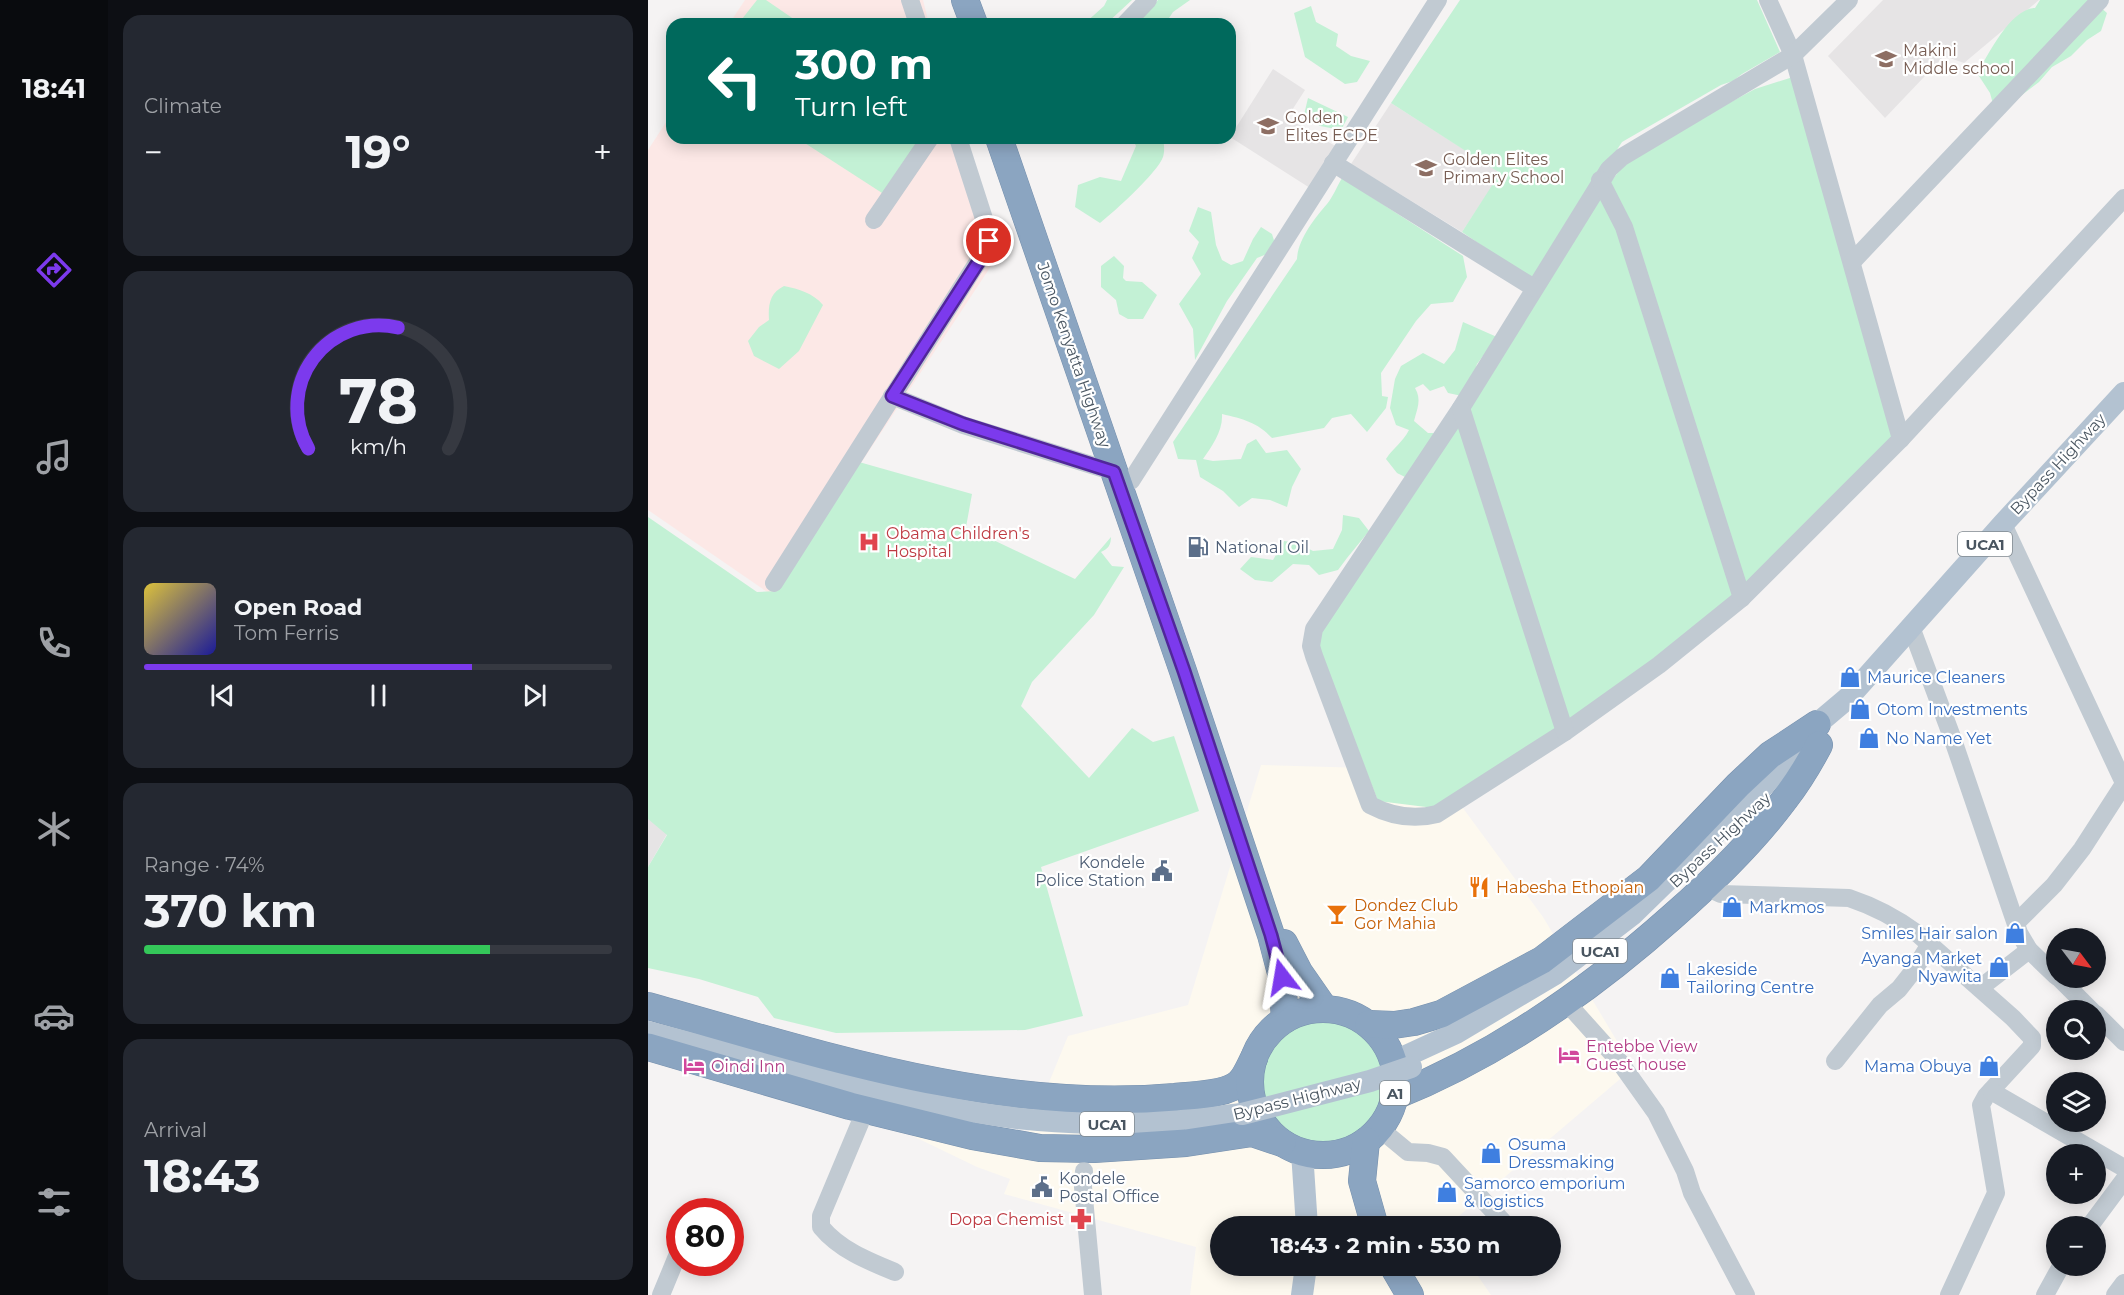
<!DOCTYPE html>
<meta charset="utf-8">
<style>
body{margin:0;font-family:Montserrat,sans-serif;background:#242831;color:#f1f3f6;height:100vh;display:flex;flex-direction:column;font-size:22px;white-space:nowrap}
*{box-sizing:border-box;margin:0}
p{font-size:20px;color:#9ea1a6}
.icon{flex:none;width:33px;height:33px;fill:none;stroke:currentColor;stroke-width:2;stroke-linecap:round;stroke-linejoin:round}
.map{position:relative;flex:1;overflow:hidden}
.panel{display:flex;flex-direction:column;gap:15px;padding:15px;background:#0d0f14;width:540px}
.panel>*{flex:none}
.guide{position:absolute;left:18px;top:18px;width:570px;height:126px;border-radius:18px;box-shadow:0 3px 15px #0003;background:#00695c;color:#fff;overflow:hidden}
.needle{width:39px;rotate:122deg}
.controls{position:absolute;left:1398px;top:928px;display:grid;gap:12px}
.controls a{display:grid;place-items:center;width:60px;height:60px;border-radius:50%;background:#171b24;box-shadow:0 3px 15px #0003;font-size:30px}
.speed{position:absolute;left:18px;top:1198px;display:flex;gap:12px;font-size:30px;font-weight:700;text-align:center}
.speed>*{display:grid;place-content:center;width:78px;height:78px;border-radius:50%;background:#171b24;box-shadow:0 3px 15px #0003;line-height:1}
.speed .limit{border:9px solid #d22;background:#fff;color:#111}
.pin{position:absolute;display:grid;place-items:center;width:51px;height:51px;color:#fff;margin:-26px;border:3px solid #fff;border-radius:50%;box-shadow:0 2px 6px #0007}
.me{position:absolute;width:66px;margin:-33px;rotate:346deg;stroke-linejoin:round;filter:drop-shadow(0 0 4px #0008)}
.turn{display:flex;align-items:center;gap:21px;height:126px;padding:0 30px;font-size:27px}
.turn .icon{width:78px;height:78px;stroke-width:2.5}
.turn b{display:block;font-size:42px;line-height:51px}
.big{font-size:45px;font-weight:700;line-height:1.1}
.panel .widget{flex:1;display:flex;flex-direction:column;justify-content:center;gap:9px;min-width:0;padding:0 21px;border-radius:18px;background:#242831}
.panel .dial{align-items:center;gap:0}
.dial svg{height:156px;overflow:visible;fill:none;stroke:#363941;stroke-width:7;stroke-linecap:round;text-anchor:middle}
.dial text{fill:#f1f3f6;stroke:none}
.song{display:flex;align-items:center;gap:18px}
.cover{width:72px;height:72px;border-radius:9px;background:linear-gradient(135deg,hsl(50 70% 55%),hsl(240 70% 35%))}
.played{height:6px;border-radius:3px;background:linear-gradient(90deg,#7c3aed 70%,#363941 70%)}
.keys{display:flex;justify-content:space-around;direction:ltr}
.heat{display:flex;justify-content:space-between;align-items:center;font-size:33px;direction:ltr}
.charge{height:9px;border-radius:4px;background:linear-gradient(90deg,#34c759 74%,#363941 0)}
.trip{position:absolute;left:562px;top:1216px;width:351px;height:60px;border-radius:30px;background:#171b24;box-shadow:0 3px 15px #0003;font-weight:700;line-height:60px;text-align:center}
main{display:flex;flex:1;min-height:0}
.tabs{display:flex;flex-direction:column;width:108px;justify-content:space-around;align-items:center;background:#090b0e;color:#9ea1a6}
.tabs .icon{width:42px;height:42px}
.tabs .current{color:#7c3aed}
.tabs b{font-size:27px;color:#f1f3f6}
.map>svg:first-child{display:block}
.commercial{fill:#fdf9ef}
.education{fill:#e6e4e5}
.medical{fill:#fce8e6}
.green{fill:#c3f1d5}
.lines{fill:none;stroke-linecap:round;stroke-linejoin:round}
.highway-casing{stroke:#7690ad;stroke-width:28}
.minor{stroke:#c1cad2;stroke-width:18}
.major{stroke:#b3c2d1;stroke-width:22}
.highway{stroke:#8ba5c1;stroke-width:27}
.major-bridge{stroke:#b3c2d1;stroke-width:22}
.route-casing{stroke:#51269a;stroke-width:15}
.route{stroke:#7c3aed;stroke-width:10}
.labels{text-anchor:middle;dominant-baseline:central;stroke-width:4.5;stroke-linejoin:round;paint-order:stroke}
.shield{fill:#fff;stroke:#808990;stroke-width:1.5}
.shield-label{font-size:15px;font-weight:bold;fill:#4a5661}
.education-label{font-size:16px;fill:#785e54;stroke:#fff;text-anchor:start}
.street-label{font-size:16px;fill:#4a5661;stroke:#fff}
.health-label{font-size:16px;fill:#be3a42;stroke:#fff;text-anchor:start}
.service-label{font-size:16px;fill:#4e5e75;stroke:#fff;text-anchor:start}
.shop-label{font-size:16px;fill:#366cbe;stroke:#fff;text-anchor:start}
.food-label{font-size:16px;fill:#c56008;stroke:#fff;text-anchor:start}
.hotel-label{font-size:16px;fill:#b23c85;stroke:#fff;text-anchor:start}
</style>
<main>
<nav class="tabs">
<b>18:41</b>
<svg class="icon current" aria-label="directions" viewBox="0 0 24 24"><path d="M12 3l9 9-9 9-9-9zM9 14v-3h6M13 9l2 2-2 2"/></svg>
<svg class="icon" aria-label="music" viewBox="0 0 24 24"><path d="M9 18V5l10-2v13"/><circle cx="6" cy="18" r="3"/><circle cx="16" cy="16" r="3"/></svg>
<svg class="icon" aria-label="phone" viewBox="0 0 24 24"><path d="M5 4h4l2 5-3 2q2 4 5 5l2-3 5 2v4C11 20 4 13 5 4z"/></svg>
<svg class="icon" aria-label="climate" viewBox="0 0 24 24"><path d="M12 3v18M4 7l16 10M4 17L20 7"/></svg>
<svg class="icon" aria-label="car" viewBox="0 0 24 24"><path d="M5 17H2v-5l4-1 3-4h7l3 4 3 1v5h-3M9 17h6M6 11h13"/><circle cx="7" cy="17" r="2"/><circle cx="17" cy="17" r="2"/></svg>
<svg class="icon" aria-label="filters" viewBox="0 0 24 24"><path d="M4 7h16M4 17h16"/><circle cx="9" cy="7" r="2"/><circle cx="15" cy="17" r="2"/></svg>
</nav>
<section class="panel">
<div class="widget"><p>Climate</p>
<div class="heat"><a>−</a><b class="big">19°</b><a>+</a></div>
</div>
<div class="widget dial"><svg viewBox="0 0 100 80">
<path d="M14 69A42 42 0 1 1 86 69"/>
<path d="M14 69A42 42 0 0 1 60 7" stroke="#7c3aed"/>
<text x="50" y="56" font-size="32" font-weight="700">78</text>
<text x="50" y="72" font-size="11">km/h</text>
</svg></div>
<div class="widget">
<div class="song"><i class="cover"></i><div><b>Open Road</b><p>Tom Ferris</p></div></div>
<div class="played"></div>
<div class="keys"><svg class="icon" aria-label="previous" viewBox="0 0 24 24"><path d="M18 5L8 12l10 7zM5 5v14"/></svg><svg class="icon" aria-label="pause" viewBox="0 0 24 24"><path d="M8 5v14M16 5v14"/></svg><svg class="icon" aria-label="next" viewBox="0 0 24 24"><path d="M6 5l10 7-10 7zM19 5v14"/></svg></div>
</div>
<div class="widget"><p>Range · 74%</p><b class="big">370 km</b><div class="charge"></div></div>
<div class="widget"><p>Arrival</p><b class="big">18:43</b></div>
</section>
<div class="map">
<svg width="1476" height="1295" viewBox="0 0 1476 1295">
<rect width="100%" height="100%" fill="#f5f3f3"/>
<polygon class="commercial" points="613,765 717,768 784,766 895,917 985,1068 798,1227 573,1227 573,1266 823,1266 843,1295 542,1295 548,1247 356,1194 362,1179 329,1167 213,1111 377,1141 420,1036 540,1005"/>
<g class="education">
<polygon points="1235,0 1391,0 1316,63 1296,56 1237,118 1180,56"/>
<polygon points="625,69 657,90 639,118 689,147 662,188 582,137"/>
<polygon points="743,103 853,173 814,232 703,164"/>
<polygon points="0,815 19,834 0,867"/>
</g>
<g class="medical">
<polygon points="97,0 275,0 281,24 81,24"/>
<polygon points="24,113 24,138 313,138 349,257 213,463 314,493 210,649 129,591 125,596 0,510 0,150"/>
</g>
<g class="green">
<polygon points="109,0 118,0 153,24 90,24"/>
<polygon points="459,0 484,0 458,24 436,24 456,6"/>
<polygon points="510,0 542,0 525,12 517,24 488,24"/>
<polygon points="812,0 1109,0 1132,52 1094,74 1085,81 1073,85 974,142 884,280 814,232 852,173 743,103"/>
<path d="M1392,0H1444L1459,13L1453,31L1439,40L1423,56L1404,67L1391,82L1348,115L1342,93L1329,73C1341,54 1362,9 1387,8Z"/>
<polygon points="663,6 668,22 690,34 688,46 703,56 722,61 709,82 697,84 657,57 646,13"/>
<polygon points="1145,77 1248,437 1087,597 908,733 786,808 730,801 668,643 672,627 950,199 974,167 1040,125 1107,89"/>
<polygon points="660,98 700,117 693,130 672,126 656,115"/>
<polygon points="149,138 289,138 248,202"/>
<path d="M484,138H515C516,144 517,151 515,157C510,172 466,212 452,223L427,207L430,185L452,177L473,181L488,146Z"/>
<path d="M694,178L815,256L819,277L805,302L783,304L768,321L733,373L734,396L740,397L738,408L719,432L703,414L684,418L676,428L624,438C609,422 595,419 574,414C575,431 564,446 555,459L565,461L593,459L599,444L608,439L618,453L639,450L653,469L644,487L639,507L622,500L604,498L591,507L575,491L552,477L548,460L530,459L525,442L649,259C650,239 667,218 679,204C685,197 689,186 694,178Z"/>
<polygon points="550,207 563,212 568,245 574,260 583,265 595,261 605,239 613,227 624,234 629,250 609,258 579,301 547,360 545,329 531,304 553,274 544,258 551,242 541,231"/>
<polygon points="466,256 476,266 475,278 478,281 494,282 509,295 495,319 480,319 471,314 468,300 453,287 453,266"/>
<path d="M136,286C151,289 165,293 175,305L151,351L131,369L106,356L100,341L111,327L121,320C120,304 122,293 136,286Z"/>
<path d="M815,322L849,337L829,364L826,374L814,396L800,393L796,386L782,391L775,384L767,388C774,400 769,409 766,421L780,433H786L759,478L749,473L738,459C745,448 755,442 761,430L748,425L742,408L747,379L753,366L775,353L796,364L807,350Z"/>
<path d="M211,462L324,494L318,527L427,579L463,537C463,545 460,549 453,552L464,566L476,567L446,615L384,682L373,706L441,778L484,728L505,742L526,736L551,811L393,867L435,1016L377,1030L188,1033L126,1018L110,997L51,979L0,968V867L19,835L0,819V517L109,592L129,591Z"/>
<polygon points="695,515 711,518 721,531 699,558 690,570 671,575 661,565 645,564 624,582 607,580 592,569 603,557 625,560 636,541 650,543 665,551 685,549 694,530"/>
<circle cx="675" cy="1081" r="68"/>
</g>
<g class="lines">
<defs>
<g id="highway">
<polyline points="317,0 326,24"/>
<polyline points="351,138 535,671 623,935 634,977 637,1019"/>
<polyline points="636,943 651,972 676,1008"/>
<path d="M0,1006C172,1054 346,1113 527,1097C544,1095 580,1095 592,1082C598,1076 602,1065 606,1058"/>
<circle cx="675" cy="1082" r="73"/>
<polyline points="721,1024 746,1025 766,1022 793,1014 894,960 1001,878 1090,785 1122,755 1169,724"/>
<polyline points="0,1047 202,1106 324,1136 392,1148 446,1149 538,1143 604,1133 634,1143"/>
<path d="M747,1096C849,1055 942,990 1024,917C1065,881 1105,842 1137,799C1150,782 1161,764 1171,745"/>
<polyline points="718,1141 714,1181 727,1227"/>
<polyline points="745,1266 762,1295"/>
</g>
</defs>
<use href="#highway" class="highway-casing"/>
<g class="minor">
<polyline points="262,0 270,24"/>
<polyline points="1120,0 1145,55 1253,439"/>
<path d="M1201,0L1145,55L974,157L961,169L813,408L666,629L663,646L666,656L722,805C743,816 766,820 789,814L917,732L1011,665L1094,598L1253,439L1476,198"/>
<polyline points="477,24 500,0"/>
<polyline points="685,163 886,288"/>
<polyline points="952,180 976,227 1094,598"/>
<polyline points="226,220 282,138"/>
<polyline points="1204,262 1452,0"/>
<polyline points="244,396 315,425 466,472"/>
<polyline points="813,408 917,732"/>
<polyline points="483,481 790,0"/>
<polyline points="1355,524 1476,783"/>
<polyline points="126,583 338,249 341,241 339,228 310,138"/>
<polyline points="1263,627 1304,737 1371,933 1381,950 1408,976"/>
<path d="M1058,887L1073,894L1201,898C1225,906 1250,919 1270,934L1365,1018L1384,1038V1046L1338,1096L1333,1105L1348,1193L1301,1295"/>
<polyline points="1368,923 1406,885 1434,849 1476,784"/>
<polyline points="1411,978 1444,1011"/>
<polyline points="1332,988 1381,950"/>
<polyline points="918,1002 971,1061 1008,1113 1037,1171 1044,1193 1098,1295"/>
<polyline points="1448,1014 1476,1042"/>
<polyline points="1187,1061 1232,1005 1251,989 1266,970 1282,944"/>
<polyline points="1343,1091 1476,1168"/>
<path d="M216,1110L212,1123L173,1216V1227C192,1250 220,1261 247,1272"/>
<polyline points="731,1128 760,1152 780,1153 795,1157 860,1227"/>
<polyline points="436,1171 435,1187 445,1295"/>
<polyline points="1441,1227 1476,1180"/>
<polyline points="13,1295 32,1249"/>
<polyline points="1397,1295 1413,1266"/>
<polyline points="1467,1295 1476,1283"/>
</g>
<g class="major">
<path d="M0,1032C51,1045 103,1059 154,1072C232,1093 310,1114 390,1120C459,1126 526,1123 594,1114"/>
<polyline points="758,1056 808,1033 907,974 985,914 1107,795 1160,738 1169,724 1201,697 1355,524 1476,393"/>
<polyline points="654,1152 659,1227"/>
<polyline points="654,1295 658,1266"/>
</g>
<use href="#highway" class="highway"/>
<polyline class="major-bridge" points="594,1114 722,1081 763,1067"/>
</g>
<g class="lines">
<defs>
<polyline id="route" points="341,241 333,258 244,396 315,424 466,472 536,671 623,935 634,977"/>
</defs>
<use href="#route" class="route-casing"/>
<use href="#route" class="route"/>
</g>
<defs>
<symbol id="school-bare" viewBox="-9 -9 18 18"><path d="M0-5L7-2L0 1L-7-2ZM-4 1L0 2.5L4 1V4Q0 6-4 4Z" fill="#8d6e63" stroke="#fff" stroke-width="2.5" paint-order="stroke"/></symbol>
<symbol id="hospital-bare" viewBox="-9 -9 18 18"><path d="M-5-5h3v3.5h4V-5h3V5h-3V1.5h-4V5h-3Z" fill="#e0444e" stroke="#fff" stroke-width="2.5" paint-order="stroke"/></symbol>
<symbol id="fuel-bare" viewBox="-9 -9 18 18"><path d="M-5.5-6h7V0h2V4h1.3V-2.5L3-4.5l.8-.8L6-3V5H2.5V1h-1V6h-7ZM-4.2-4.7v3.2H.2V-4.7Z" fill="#5c6f8a" stroke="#fff" stroke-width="2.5" paint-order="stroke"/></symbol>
<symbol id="shop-bare" viewBox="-9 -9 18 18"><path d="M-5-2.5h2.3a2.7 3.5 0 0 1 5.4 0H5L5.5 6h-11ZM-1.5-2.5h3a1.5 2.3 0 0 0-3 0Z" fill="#3f7fe0" stroke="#fff" stroke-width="2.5" paint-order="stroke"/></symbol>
<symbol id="civic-bare" viewBox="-9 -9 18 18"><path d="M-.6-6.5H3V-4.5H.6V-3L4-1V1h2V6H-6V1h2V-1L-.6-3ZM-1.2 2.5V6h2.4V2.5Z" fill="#5c6f8a" stroke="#fff" stroke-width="2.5" paint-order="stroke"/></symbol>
<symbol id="restaurant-bare" viewBox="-9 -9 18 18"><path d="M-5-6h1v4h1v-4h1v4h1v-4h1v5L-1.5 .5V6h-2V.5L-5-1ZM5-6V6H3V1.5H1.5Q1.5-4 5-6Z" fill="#e8710a" stroke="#fff" stroke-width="2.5" paint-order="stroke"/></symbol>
<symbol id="bar-bare" viewBox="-9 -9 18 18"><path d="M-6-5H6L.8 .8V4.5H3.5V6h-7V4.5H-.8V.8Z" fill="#e8710a" stroke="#fff" stroke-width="2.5" paint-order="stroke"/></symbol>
<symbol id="hotel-bare" viewBox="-9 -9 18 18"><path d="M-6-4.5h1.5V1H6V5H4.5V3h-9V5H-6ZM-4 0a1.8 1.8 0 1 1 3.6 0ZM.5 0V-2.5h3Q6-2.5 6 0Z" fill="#d1479c" stroke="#fff" stroke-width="2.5" paint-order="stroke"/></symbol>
<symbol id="pharmacy-bare" viewBox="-9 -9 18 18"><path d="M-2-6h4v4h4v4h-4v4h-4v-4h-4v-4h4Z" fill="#e0444e" stroke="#fff" stroke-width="2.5" paint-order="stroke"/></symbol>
</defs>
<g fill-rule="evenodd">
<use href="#school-bare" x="1223" y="44" width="30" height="30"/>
<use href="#school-bare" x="605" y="111" width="30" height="30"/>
<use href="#school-bare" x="763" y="153" width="30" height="30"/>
<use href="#hospital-bare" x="206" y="527" width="30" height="30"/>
<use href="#fuel-bare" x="535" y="532" width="30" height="30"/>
<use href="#shop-bare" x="1187" y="662" width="30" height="30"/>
<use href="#shop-bare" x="1197" y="694" width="30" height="30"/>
<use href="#shop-bare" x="1206" y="723" width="30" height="30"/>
<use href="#civic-bare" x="499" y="856" width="30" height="30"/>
<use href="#restaurant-bare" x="816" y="872" width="30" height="30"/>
<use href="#shop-bare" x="1069" y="892" width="30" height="30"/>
<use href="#bar-bare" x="674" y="899" width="30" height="30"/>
<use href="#shop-bare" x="1352" y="918" width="30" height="30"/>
<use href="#shop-bare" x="1336" y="952" width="30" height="30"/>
<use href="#shop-bare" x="1007" y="963" width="30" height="30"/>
<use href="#hotel-bare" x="906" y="1040" width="30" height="30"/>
<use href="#hotel-bare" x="31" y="1051" width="30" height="30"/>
<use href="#shop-bare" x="1326" y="1051" width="30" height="30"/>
<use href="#shop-bare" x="828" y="1138" width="30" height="30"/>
<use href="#civic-bare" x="379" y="1172" width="30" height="30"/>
<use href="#shop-bare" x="784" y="1177" width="30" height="30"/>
<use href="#pharmacy-bare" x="418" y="1204" width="30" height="30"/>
</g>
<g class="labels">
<g class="shield">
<rect x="1310" y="532" width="54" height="24" rx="4.5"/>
<rect x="925" y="939" width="54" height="24" rx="4.5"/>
<rect x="732" y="1081" width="30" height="24" rx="4.5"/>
<rect x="432" y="1112" width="54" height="24" rx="4.5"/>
</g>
<g class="shield-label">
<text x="1337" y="544">UCA1</text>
<text x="952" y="951">UCA1</text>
<text x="747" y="1093">A1</text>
<text x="459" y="1124">UCA1</text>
</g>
<g class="education-label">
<text x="1255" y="50">Makini<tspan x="1255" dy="18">Middle school</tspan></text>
<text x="637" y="117">Golden<tspan x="637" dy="18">Elites ECDE</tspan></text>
<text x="795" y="159">Golden Elites<tspan x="795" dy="18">Primary School</tspan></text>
</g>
<g class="street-label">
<text transform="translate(426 355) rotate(71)">Jomo Kenyatta Highway</text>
<text transform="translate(1410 464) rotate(-47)">Bypass Highway</text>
<text transform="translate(1072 840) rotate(-43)">Bypass Highway</text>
<text transform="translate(649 1099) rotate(-14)">Bypass Highway</text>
</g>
<g class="health-label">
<text x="238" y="533">Obama Children's<tspan x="238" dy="18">Hospital</tspan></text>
<text x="416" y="1219" text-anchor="end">Dopa Chemist</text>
</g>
<g class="service-label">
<text x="567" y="547">National Oil</text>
<text x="497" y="862" text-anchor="end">Kondele<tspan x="497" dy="18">Police Station</tspan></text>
<text x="411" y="1178">Kondele<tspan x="411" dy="18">Postal Office</tspan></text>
</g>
<g class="shop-label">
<text x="1219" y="677">Maurice Cleaners</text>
<text x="1229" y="709">Otom Investments</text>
<text x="1238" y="738">No Name Yet</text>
<text x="1101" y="907">Markmos</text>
<text x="1350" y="933" text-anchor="end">Smiles Hair salon</text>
<text x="1334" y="958" text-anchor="end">Ayanga Market<tspan x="1334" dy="18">Nyawita</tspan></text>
<text x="1039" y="969">Lakeside<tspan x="1039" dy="18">Tailoring Centre</tspan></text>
<text x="1324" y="1066" text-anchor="end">Mama Obuya</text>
<text x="860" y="1144">Osuma<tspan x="860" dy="18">Dressmaking</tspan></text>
<text x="816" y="1183">Samorco emporium<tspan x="816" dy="18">&amp; logistics</tspan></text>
</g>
<g class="food-label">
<text x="848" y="887">Habesha Ethopian</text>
<text x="706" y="905">Dondez Club<tspan x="706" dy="18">Gor Mahia</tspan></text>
</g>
<g class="hotel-label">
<text x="938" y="1046">Entebbe View<tspan x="938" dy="18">Guest house</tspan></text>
<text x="63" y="1066">Oindi Inn</text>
</g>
</g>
</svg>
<div class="controls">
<a><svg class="needle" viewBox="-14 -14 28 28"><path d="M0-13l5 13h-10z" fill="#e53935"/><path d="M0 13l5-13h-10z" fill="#9ea1a6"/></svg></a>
<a><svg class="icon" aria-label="search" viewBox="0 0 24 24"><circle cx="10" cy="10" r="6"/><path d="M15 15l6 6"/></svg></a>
<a><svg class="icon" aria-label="layers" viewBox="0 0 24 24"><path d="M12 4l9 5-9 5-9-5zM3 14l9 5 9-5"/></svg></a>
<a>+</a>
<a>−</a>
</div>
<div class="speed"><div class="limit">80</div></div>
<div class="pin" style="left:341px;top:241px;background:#d93025"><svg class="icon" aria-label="arrive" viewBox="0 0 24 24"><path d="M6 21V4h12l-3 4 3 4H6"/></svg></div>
<svg class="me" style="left:634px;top:977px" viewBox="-20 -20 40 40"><path d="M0-17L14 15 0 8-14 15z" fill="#7c3aed" stroke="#fff" stroke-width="4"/></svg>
<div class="trip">18:43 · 2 min · 530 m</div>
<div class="guide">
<div class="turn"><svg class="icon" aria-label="left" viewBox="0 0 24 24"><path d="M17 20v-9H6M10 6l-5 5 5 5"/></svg><div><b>300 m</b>Turn left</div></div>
</div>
</div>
</main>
